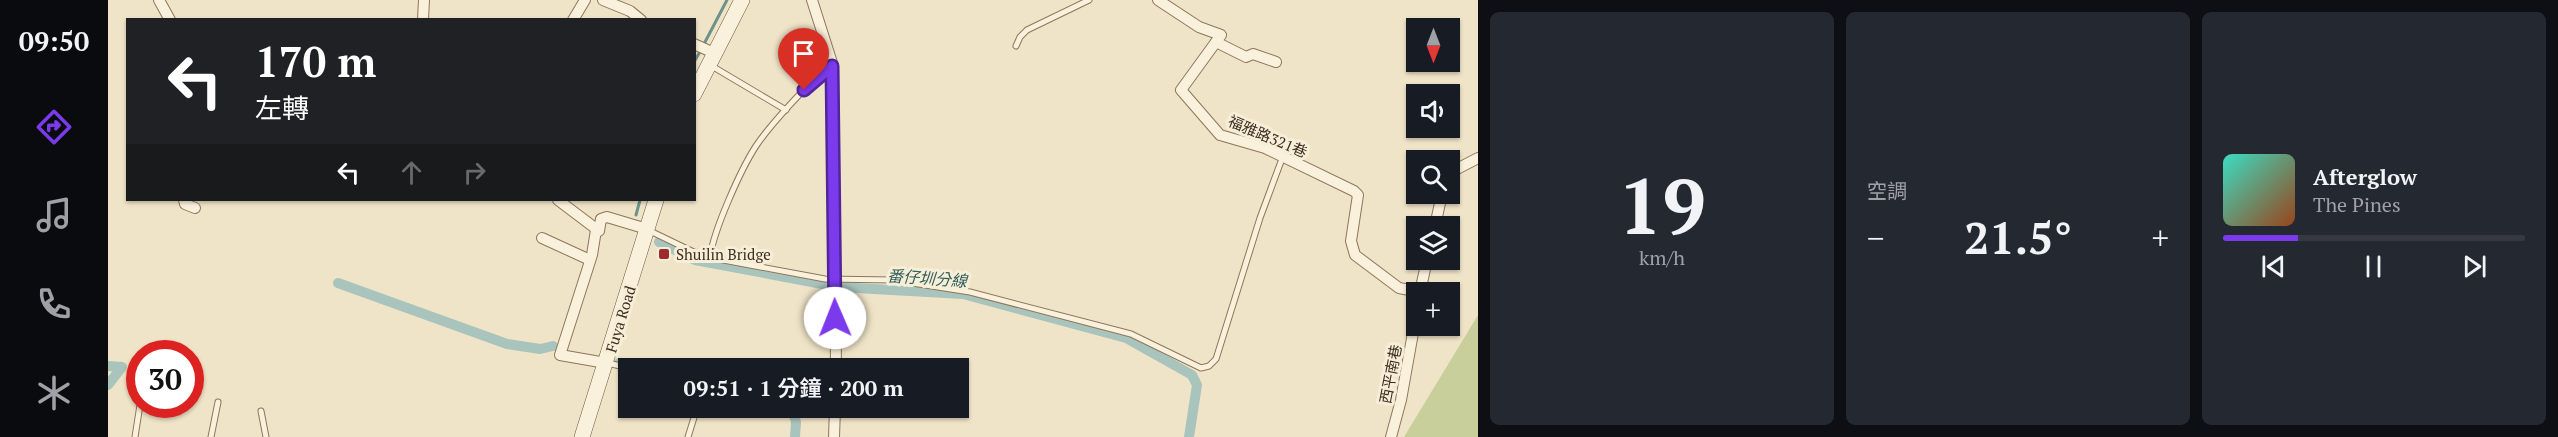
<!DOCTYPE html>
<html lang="zh-TW">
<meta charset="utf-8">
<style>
body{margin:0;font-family:"PT Serif","Noto Sans TC",serif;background:#242831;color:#f1f3f6;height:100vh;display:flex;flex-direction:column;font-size:22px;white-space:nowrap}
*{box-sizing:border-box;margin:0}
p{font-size:20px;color:#9ea1a6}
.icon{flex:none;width:33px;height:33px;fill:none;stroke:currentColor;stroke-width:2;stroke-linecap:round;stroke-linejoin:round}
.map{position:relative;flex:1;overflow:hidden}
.details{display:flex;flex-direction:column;gap:12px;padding:12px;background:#0d0f14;width:1080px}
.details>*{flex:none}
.guide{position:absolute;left:18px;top:18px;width:570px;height:183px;border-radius:0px;box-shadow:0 2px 4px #0004;background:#202124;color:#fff;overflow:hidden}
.needle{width:39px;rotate:180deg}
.tools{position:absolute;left:1298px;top:18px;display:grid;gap:12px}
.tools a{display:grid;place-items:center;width:54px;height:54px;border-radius:0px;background:#171b24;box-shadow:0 2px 4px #0004;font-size:30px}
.speed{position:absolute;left:18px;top:340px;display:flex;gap:12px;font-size:30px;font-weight:700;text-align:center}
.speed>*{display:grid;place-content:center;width:78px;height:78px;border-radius:50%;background:#171b24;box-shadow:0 2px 4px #0004;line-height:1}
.speed .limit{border:9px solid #d22;background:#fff;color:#111}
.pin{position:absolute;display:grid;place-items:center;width:51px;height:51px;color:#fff;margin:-62px -26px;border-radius:50% 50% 50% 0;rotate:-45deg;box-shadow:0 0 6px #0007}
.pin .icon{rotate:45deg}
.me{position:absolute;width:66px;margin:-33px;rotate:359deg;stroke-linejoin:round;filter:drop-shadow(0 0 4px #0008)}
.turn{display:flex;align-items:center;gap:21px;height:126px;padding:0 30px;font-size:27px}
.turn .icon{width:78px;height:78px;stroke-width:2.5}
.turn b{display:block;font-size:42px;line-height:51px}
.lanes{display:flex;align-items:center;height:57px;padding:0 30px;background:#0003;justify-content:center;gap:30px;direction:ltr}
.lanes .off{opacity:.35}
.big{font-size:45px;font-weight:600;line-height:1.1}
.details .card{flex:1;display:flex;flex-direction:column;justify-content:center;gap:9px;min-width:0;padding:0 21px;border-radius:9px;background:#242831}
.details .dial{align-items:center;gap:0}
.dial b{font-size:78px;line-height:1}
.song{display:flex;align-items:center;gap:18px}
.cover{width:72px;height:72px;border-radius:9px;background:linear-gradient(135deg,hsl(170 70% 55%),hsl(20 70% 35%))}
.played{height:6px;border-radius:3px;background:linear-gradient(90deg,#7c3aed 25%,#363941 25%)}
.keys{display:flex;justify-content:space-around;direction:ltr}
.heat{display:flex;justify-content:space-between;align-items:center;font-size:33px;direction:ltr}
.details .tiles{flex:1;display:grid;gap:12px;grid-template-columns:repeat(3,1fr)}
.trip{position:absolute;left:510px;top:358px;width:351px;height:60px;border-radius:0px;background:#171b24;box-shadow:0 2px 4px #0004;font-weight:600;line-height:60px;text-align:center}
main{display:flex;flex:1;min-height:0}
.tab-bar{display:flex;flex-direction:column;width:108px;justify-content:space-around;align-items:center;background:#090b0e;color:#9ea1a6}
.tab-bar .icon{width:42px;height:42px}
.tab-bar .active{color:#7c3aed}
.tab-bar b{font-size:27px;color:#f1f3f6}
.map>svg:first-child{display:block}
.green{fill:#c9cf9b}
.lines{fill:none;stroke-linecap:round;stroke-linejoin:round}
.stream{stroke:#6f938a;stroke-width:3}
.canal{stroke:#a9c4bc;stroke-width:10}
.service-casing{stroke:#8d765c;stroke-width:7}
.minor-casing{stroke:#8d765c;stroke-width:12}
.secondary-casing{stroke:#6f573f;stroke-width:16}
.service{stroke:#faf1dc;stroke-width:5}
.minor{stroke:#faf1dc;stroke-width:10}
.secondary{stroke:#faf1dc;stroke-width:15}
.route-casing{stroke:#51269a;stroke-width:15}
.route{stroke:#7c3aed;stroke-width:10}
.poi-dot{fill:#9e2a2b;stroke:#f7eed8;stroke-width:2}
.labels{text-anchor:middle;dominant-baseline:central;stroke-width:6;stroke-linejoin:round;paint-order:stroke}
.street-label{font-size:15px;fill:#3d2e20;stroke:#f7eed8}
.poi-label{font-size:15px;fill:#3d2e20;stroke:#f7eed8;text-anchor:start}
.water-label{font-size:16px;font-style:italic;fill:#2f5d5a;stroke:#f7eed8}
</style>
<main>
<nav class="tab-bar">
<b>09:50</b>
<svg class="icon active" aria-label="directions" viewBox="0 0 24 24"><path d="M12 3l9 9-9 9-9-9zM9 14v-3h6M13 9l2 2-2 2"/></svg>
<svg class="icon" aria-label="music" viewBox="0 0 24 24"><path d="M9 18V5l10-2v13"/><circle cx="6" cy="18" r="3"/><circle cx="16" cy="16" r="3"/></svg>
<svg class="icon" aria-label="phone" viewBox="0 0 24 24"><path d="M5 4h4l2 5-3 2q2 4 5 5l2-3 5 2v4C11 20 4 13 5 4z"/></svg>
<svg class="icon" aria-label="climate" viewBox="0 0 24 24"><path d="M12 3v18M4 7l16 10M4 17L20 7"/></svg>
</nav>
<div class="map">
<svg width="1370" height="437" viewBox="0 0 1370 437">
<rect width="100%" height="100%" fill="#f0e4c8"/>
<polygon class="green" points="1370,315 1370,437 1296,437"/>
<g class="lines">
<g class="stream">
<polyline points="596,44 619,0"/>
<polyline points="586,62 593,50"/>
<polyline points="528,215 532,200"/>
</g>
<g class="canal">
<polyline points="551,242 587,260 730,287 855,294 1018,338 1084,375 1089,385 1081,437"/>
<polyline points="230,283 399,344 432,349 445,346"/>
<polyline points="511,363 534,369"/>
<polyline points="0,366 14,367 0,385"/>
<polyline points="673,408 685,412 688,422 687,437"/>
</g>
<defs>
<g id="service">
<polyline points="908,46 912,37 919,30 981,0"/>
<polyline points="602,65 678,110"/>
<polyline points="542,231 594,256 717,279 785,280 862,292 1023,334 1093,368 1101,366 1108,359 1152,218 1175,156"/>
<path d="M602,258C605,231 633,169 648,146C660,128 706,75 725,66"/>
<polyline points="500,363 524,369"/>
<polyline points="153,411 158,437"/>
<polyline points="27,437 32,405"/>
<polyline points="103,437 110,402"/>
<polyline points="580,437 589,408"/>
</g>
<g id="minor">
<polyline points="51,0 62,20"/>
<polyline points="495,0 522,11 533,20"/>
<polyline points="704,0 725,66 728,369"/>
<polyline points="1050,0 1091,27 1113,35 1073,90 1112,135 1157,148 1246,191 1250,195 1243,241 1247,255 1291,288 1312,292"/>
<polyline points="315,20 316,0"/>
<polyline points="465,20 477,0"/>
<polyline points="1108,42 1138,57 1145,54 1168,62"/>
<polyline points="586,44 606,53"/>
<polyline points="1341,181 1347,170 1370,158"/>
<polyline points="76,200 77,204 87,208"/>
<polyline points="450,200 491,231 493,219 499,217 539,229"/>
<polyline points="1327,226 1334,194"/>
<polyline points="488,230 484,255 452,355 498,363"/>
<polyline points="434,238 482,260"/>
<polyline points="1312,292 1319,260"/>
<polyline points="726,437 727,408"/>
<polyline points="1283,437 1293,400 1308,316"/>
</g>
<g id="secondary">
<polyline points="586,94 634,0"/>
<polyline points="474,437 548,200"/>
</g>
</defs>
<use href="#service" class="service-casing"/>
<use href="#minor" class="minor-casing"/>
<use href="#secondary" class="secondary-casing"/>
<use href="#service" class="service"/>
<use href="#minor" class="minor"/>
<use href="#secondary" class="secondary"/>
</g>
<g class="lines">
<defs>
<polyline id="route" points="696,90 724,66 727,318"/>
</defs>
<use href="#route" class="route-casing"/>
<use href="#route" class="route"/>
</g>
<rect class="poi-dot" x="550" y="248" width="12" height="12" rx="3"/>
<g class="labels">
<g class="street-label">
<text transform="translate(1160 136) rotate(23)">福雅路321巷</text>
<text transform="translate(512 319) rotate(-73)">Fuya Road</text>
<text transform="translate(1282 374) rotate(-79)">西平南巷</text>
</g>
<g class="poi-label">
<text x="568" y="254">Shuilin Bridge</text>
</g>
<g class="water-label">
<text transform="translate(819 278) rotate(4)">番仔圳分線</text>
</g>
</g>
</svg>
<div class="tools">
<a><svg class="needle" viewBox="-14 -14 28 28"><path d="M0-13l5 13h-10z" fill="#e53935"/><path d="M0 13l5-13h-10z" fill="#9ea1a6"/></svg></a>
<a><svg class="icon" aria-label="sound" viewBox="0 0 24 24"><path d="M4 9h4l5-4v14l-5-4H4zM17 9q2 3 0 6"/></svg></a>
<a><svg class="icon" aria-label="search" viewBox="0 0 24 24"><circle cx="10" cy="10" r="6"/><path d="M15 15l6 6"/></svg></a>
<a><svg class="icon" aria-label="layers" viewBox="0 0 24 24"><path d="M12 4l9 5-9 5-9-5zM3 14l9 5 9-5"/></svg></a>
<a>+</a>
</div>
<div class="speed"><div class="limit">30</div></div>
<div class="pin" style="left:696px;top:90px;background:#d93025"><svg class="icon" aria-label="arrive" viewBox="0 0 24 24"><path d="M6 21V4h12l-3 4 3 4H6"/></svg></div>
<svg class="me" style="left:727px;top:318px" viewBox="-20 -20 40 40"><circle r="19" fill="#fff"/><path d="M0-13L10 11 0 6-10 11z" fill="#7c3aed"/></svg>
<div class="trip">09:51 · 1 分鐘 · 200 m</div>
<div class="guide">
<div class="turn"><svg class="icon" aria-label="left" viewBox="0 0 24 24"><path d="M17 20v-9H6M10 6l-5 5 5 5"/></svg><div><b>170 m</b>左轉</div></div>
<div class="lanes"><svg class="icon" aria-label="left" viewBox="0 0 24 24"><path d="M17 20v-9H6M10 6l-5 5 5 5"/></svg><svg class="icon off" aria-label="ahead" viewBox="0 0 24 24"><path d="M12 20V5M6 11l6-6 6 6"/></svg><svg class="icon off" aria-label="right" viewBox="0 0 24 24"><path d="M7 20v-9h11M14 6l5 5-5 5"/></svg></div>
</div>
</div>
<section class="details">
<div class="tiles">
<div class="card dial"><b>19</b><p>km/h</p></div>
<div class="card"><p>空調</p>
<div class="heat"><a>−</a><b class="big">21.5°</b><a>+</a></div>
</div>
<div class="card">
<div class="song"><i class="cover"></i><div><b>Afterglow</b><p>The Pines</p></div></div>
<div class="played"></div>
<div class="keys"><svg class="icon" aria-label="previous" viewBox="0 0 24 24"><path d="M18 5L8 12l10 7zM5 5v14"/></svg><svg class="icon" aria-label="pause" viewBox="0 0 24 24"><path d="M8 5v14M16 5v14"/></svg><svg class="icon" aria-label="next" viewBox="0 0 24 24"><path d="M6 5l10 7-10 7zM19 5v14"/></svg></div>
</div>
</div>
</section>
</main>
